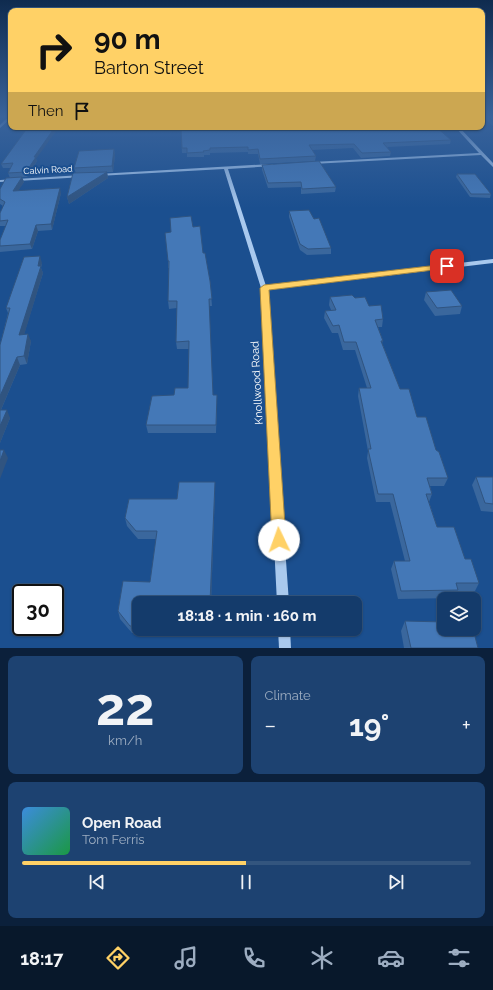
<!DOCTYPE html>
<meta charset="utf-8">
<style>
body{margin:0;font-family:Raleway,sans-serif;background:#1d4271;color:#f1f3f6;height:100vh;display:flex;flex-direction:column;font-size:15px;white-space:nowrap}
*{box-sizing:border-box;margin:0}
p{font-size:13px;color:#9dadc1}
.icon{flex:none;width:22px;height:22px;fill:none;stroke:currentColor;stroke-width:2;stroke-linecap:round;stroke-linejoin:round}
.map{position:relative;height:648px;overflow:hidden}
.sheet{display:flex;flex-direction:column;gap:8px;padding:8px;background:#0b203b;flex:1}
.sheet>*{flex:none}
.guide{position:absolute;left:8px;top:8px;width:477px;height:122px;border-radius:8px;box-shadow:0 1px 3px #0004,0 0 0 1px #33557e;background:#ffd166;color:#111;overflow:hidden}
.buttons{position:absolute;left:437px;top:592px;display:grid;gap:8px}
.buttons a{display:grid;place-items:center;width:44px;height:44px;border-radius:8px;background:#143b6b;box-shadow:0 1px 3px #0004,0 0 0 1px #33557e;font-size:20px}
.speed{position:absolute;left:12px;top:584px;display:flex;gap:8px;font-size:20px;font-weight:700;text-align:center}
.speed>*{display:grid;place-content:center;width:52px;height:52px;border-radius:50%;background:#143b6b;box-shadow:0 1px 3px #0004,0 0 0 1px #33557e;line-height:1}
.speed .limit{border:2px solid #111;border-radius:6px;background:#fff;color:#111}
.pin{position:absolute;display:grid;place-items:center;width:34px;height:34px;color:#fff;margin:-17px;border-radius:8px;box-shadow:0 2px 6px #0006}
.me{position:absolute;width:44px;margin:-22px;rotate:357deg;stroke-linejoin:round;filter:drop-shadow(0 0 3px #0008)}
.turn{display:flex;align-items:center;gap:14px;height:84px;padding:0 20px;font-size:18px}
.turn .icon{width:52px;height:52px;stroke-width:2.5}
.turn b{display:block;font-size:28px;line-height:34px}
.then{display:flex;align-items:center;height:38px;padding:0 20px;background:#0003;gap:8px;font-size:15px}
.big{font-size:30px;font-weight:700;line-height:1.1}
.sheet .card{flex:1;display:flex;flex-direction:column;justify-content:center;gap:6px;min-width:0;padding:0 14px;border-radius:8px;background:#1d4271}
.sheet .dial{align-items:center;gap:0}
.dial b{font-size:52px;line-height:1}
.song{display:flex;align-items:center;gap:12px}
.cover{width:48px;height:48px;border-radius:6px;background:linear-gradient(135deg,hsl(210 70% 55%),hsl(140 70% 35%))}
.played{height:4px;border-radius:2px;background:linear-gradient(90deg,#ffd166 50%,#33557e 50%)}
.keys{display:flex;justify-content:space-around;direction:ltr}
.heat{display:flex;justify-content:space-between;align-items:center;font-size:22px;direction:ltr}
.sheet .tiles{flex:1;display:grid;gap:8px;grid-template-columns:1fr 1fr}
.card:last-child{grid-column:span 2}
.trip{position:absolute;left:132px;top:596px;width:230px;height:40px;border-radius:8px;background:#143b6b;box-shadow:0 1px 3px #0004,0 0 0 1px #33557e;font-weight:700;line-height:40px;text-align:center}
.tabs{display:flex;height:64px;justify-content:space-around;align-items:center;background:#08182b;color:#9dadc1}
.tabs .icon{width:28px;height:28px}
.tabs .active{color:#ffd166}
.tabs b{font-size:18px;color:#f1f3f6}
.map>svg:first-child{display:block}
.lines{fill:none;stroke-linecap:round;stroke-linejoin:round}
.minor{fill:#a9c9ee;fill-rule:evenodd}
.wall{fill:#3a679d}
.shaded-wall{fill:#305480}
.building{fill:#4478b7;stroke:#305480}
.route{fill:#ffd166;stroke:#a68842}
.labels{text-anchor:middle;dominant-baseline:central;stroke-width:4;stroke-linejoin:round;paint-order:stroke}
.far-street-label{font-size:9px;fill:#fff;stroke:#1b4f8f}
.street-label{font-size:11px;fill:#fff;stroke:#1b4f8f}
</style>
<div class="map">
<svg width="493" height="648" viewBox="0 0 493 648">
<rect width="100%" height="100%" fill="#1b4f8f"/>
<g class="lines">
<g class="minor">
<polygon points="8,117 11,118 0,128 0,125"/>
<polygon points="455,127 459,127 493,163 493,167 481,155 312,164 310,163 312,162 479,153"/>
<polygon points="271,164 273,164 273,166 228,169 266,286 493,259 493,263 267,290 289,603 277,603 261,288 224,169 98,176 96,175 98,174"/>
<polygon points="82,175 84,175 84,177 0,182 0,180"/>
<polygon points="278,629 290,629 291,648 279,648"/>
</g>
</g>
<g class="wall">
<polygon points="483,117 493,117 493,126"/>
<polygon points="181,127 451,140 450,144 387,147 391,152 390,156 361,158 353,148 312,150 316,156 315,161 260,164 258,154 248,154 248,152 210,153 210,155 204,155 204,157 187,157 187,153 182,153"/>
<polygon points="114,149 115,155 113,172 107,172 108,178 69,204 67,197 76,173 74,168"/>
<polygon points="36,159 37,161 27,177 22,177 24,182 18,190 61,193 52,230 38,231 32,249 0,252 0,240 6,226 0,226 0,213 3,206 0,204 0,189 10,178 8,173 11,168 3,168 1,164"/>
<polygon points="262,165 336,187 335,192 301,194 301,187 268,188 262,170"/>
<polygon points="457,174 491,194 490,198 470,197 456,177"/>
<polygon points="289,211 314,219 331,248 331,254 307,255 300,250 289,217"/>
<polygon points="193,227 203,253 210,281 212,306 209,306 213,395 217,403 216,433 148,433 146,425 174,395 188,388 189,349 177,349 176,342 177,308 169,309 168,301 169,268 168,268 168,261 171,232"/>
<polygon points="42,263 41,268 43,273 24,334 31,341 27,364 20,365 1,410 10,418 0,443 0,345 8,313 6,308"/>
<polygon points="426,292 462,306 460,314 435,316 424,300"/>
<polygon points="330,297 355,298 369,306 383,319 382,327 378,327 383,341 382,343 400,389 436,450 448,478 444,486 430,486 432,494 429,502 437,527 465,559 479,583 475,591 458,591 454,598 398,599 391,569 394,561 405,561 390,502 376,502 367,458 368,451 358,396 359,388 367,388 355,350 343,350 338,333 332,333 324,318 325,311 331,310 329,305"/>
<polygon points="476,477 493,477 493,512 481,511 472,485"/>
<polygon points="215,490 211,603 139,603 139,629 210,629 210,633 132,633 120,619 118,611 150,582 156,539 138,539 127,526 125,518 177,499"/>
<polygon points="405,621 478,648 404,648 401,631"/>
</g>
<g class="shaded-wall">
<polygon points="55,127 59,127 36,159 37,161 27,177 26,172 34,157"/>
<polygon points="114,149 115,155 113,172 112,166"/>
<polygon points="107,172 108,178 69,204 67,197"/>
<polygon points="22,177 24,182 15,196 13,191"/>
<polygon points="60,188 61,193 52,230 51,224"/>
<polygon points="36,225 38,231 32,249 30,244"/>
<polygon points="40,256 42,263 41,268 43,273 22,342 19,335"/>
<polygon points="28,334 31,341 27,364 24,356"/>
<polygon points="17,357 20,365 0,412 0,396"/>
<polygon points="7,410 10,418 0,443 0,426"/>
<polygon points="4,450 8,458 0,479 0,461"/>
<polygon points="215,482 215,490 211,603 210,603"/>
</g>
<g class="building">
<polygon points="489,117 493,117 493,121"/>
<polygon points="28,127 55,127 34,157 36,157 26,172 8,173 13,163 1,164"/>
<polygon points="181,127 436,127 451,140 383,143 391,152 362,153 354,144 309,145 316,156 260,159 258,149 248,150 248,147 210,148 210,150 203,151 204,152 187,153 187,148 182,148"/>
<polygon points="114,149 112,166 74,168 79,151"/>
<polygon points="319,161 336,187 302,189 301,182 268,183 262,165"/>
<polygon points="107,172 67,197 73,173"/>
<polygon points="457,174 475,174 491,194 471,194"/>
<polygon points="22,177 13,191 60,188 51,224 36,225 30,244 0,246 0,240 8,220 0,221 0,213 5,202 0,199 0,189 6,178"/>
<polygon points="309,210 314,219 319,218 331,248 308,249 300,244 289,211"/>
<polygon points="191,216 193,227 200,226 203,253 205,253 210,281 212,299 209,299 213,395 217,395 216,425 146,425 152,396 174,395 175,388 188,388 189,341 176,342 177,301 168,301 169,261 168,261 165,233 171,232 170,218"/>
<polygon points="40,256 38,266 41,266 19,335 28,334 24,356 17,357 0,396 0,345 10,308 6,308 24,257"/>
<polygon points="451,290 462,306 437,308 426,292"/>
<polygon points="352,295 355,298 365,297 369,306 381,305 383,319 375,320 383,341 381,341 400,389 409,389 417,417 426,417 436,450 439,452 448,478 427,478 432,494 426,494 437,527 454,527 465,559 471,559 479,583 456,583 458,590 401,591 394,561 410,561 393,494 378,494 368,449 371,449 359,388 371,388 356,342 344,342 339,325 333,326 325,311 336,310 330,297"/>
<polygon points="0,410 7,410 0,426"/>
<polygon points="0,450 4,450 0,461"/>
<polygon points="476,477 493,477 493,504 485,503"/>
<polygon points="179,482 215,482 210,603 139,603 139,626 130,626 118,611 123,581 150,582 157,531 136,531 125,518 129,499 177,499"/>
<polygon points="405,621 444,622 444,629 473,629 478,648 411,648"/>
</g>
<linearGradient id="sky" x2="0" y2="1"><stop stop-color="#0f2b4f"/><stop offset="0.56" stop-color="#39639b"/><stop offset="1" stop-color="#39639b" stop-opacity="0"/></linearGradient>
<rect width="493" height="208" fill="url(#sky)"/>
<polygon class="route" points="447,264 451,266 450,268 269,290 286,540 284,544 279,546 274,544 272,540 260,288 264,285"/>
<g class="labels">
<g class="far-street-label">
<text transform="translate(48 170) rotate(-3)">Calvin Road</text>
</g>
<g class="street-label">
<text transform="translate(257 383) rotate(-93)">Knollwood Road</text>
</g>
</g>
</svg>
<div class="buttons">
<a><svg class="icon" aria-label="layers" viewBox="0 0 24 24"><path d="M12 4l9 5-9 5-9-5zM3 14l9 5 9-5"/></svg></a>
</div>
<div class="speed"><div class="limit">30</div></div>
<div class="pin" style="left:447px;top:266px;background:#d93025"><svg class="icon" aria-label="arrive" viewBox="0 0 24 24"><path d="M6 21V4h12l-3 4 3 4H6"/></svg></div>
<svg class="me" style="left:279px;top:540px" viewBox="-20 -20 40 40"><circle r="19" fill="#fff"/><path d="M0-13L10 11 0 6-10 11z" fill="#ffd166"/></svg>
<div class="trip">18:18 · 1 min · 160 m</div>
<div class="guide">
<div class="turn"><svg class="icon" aria-label="right" viewBox="0 0 24 24"><path d="M7 20v-9h11M14 6l5 5-5 5"/></svg><div><b>90 m</b>Barton Street</div></div>
<div class="then">Then<svg class="icon" aria-label="arrive" viewBox="0 0 24 24"><path d="M6 21V4h12l-3 4 3 4H6"/></svg></div>
</div>
</div>
<section class="sheet">
<div class="tiles">
<div class="card dial"><b>22</b><p>km/h</p></div>
<div class="card"><p>Climate</p>
<div class="heat"><a>−</a><b class="big">19°</b><a>+</a></div>
</div>
<div class="card">
<div class="song"><i class="cover"></i><div><b>Open Road</b><p>Tom Ferris</p></div></div>
<div class="played"></div>
<div class="keys"><svg class="icon" aria-label="previous" viewBox="0 0 24 24"><path d="M18 5L8 12l10 7zM5 5v14"/></svg><svg class="icon" aria-label="pause" viewBox="0 0 24 24"><path d="M8 5v14M16 5v14"/></svg><svg class="icon" aria-label="next" viewBox="0 0 24 24"><path d="M6 5l10 7-10 7zM19 5v14"/></svg></div>
</div>
</div>
</section>
<nav class="tabs">
<b>18:17</b>
<svg class="icon active" aria-label="directions" viewBox="0 0 24 24"><path d="M12 3l9 9-9 9-9-9zM9 14v-3h6M13 9l2 2-2 2"/></svg>
<svg class="icon" aria-label="music" viewBox="0 0 24 24"><path d="M9 18V5l10-2v13"/><circle cx="6" cy="18" r="3"/><circle cx="16" cy="16" r="3"/></svg>
<svg class="icon" aria-label="phone" viewBox="0 0 24 24"><path d="M5 4h4l2 5-3 2q2 4 5 5l2-3 5 2v4C11 20 4 13 5 4z"/></svg>
<svg class="icon" aria-label="climate" viewBox="0 0 24 24"><path d="M12 3v18M4 7l16 10M4 17L20 7"/></svg>
<svg class="icon" aria-label="car" viewBox="0 0 24 24"><path d="M5 17H2v-5l4-1 3-4h7l3 4 3 1v5h-3M9 17h6M6 11h13"/><circle cx="7" cy="17" r="2"/><circle cx="17" cy="17" r="2"/></svg>
<svg class="icon" aria-label="filters" viewBox="0 0 24 24"><path d="M4 7h16M4 17h16"/><circle cx="9" cy="7" r="2"/><circle cx="15" cy="17" r="2"/></svg>
</nav>
